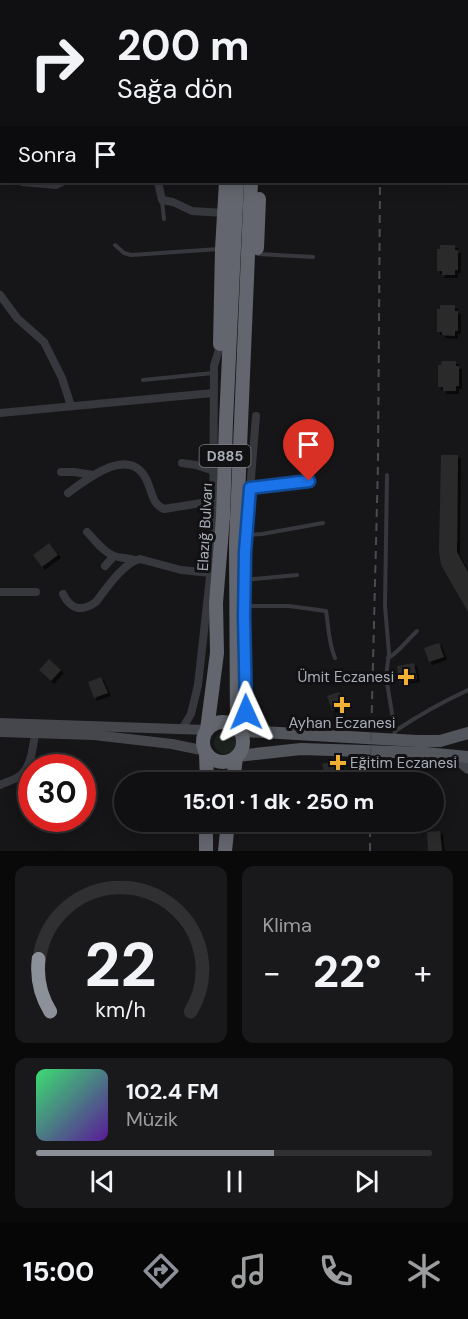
<!DOCTYPE html>
<html lang="tr">
<meta charset="utf-8">
<style>
body{margin:0;font-family:"DM Sans",sans-serif;background:#19191b;color:#f1f3f6;height:100vh;display:flex;flex-direction:column;font-size:22px;white-space:nowrap}
*{box-sizing:border-box;margin:0}
p{font-size:20px;color:#9c9d9f}
.icon{flex:none;width:33px;height:33px;fill:none;stroke:currentColor;stroke-width:2;stroke-linecap:round;stroke-linejoin:round}
.map{position:relative;height:851px;overflow:hidden}
.side{display:flex;flex-direction:column;gap:15px;padding:15px;background:#09090a;flex:1}
.side>*{flex:none}
.top-card{position:absolute;left:0px;top:0px;width:468px;height:183px;box-shadow:0 3px 15px #0003,0 0 0 2px #303032;background:#101012;color:#f1f3f6;overflow:hidden}
.speed{position:absolute;left:18px;top:754px;display:flex;gap:12px;font-size:30px;font-weight:700;text-align:center}
.speed>*{display:grid;place-content:center;width:78px;height:78px;border-radius:50%;background:#101012;box-shadow:0 3px 15px #0003,0 0 0 2px #303032;line-height:1}
.speed .limit{border:9px solid #d22;background:#fff;color:#111}
.pin{position:absolute;display:grid;place-items:center;width:51px;height:51px;color:#fff;margin:-62px -26px;border-radius:50% 50% 50% 0;rotate:-45deg;box-shadow:0 0 6px #0007}
.pin .icon{rotate:45deg}
.me{position:absolute;width:66px;margin:-33px;rotate:359deg;stroke-linejoin:round;filter:drop-shadow(0 0 4px #0008)}
.turn{display:flex;align-items:center;gap:21px;height:126px;padding:0 18px;font-size:27px}
.turn .icon{width:78px;height:78px;stroke-width:2.5}
.turn b{display:block;font-size:42px;line-height:51px}
.then{display:flex;align-items:center;height:57px;padding:0 18px;background:#0003;gap:12px;font-size:22px}
.big{font-size:45px;font-weight:700;line-height:1.1}
.side .widget{flex:1;display:flex;flex-direction:column;justify-content:center;gap:9px;min-width:0;padding:0 21px;border-radius:12px;background:#19191b}
.side .dial{align-items:center;gap:0}
.dial svg{height:156px;overflow:visible;fill:none;stroke:#303032;stroke-width:7;stroke-linecap:round;text-anchor:middle}
.dial text{fill:#f1f3f6;stroke:none}
.song{display:flex;align-items:center;gap:18px}
.cover{width:72px;height:72px;border-radius:9px;background:linear-gradient(135deg,hsl(140 70% 55%),hsl(270 70% 35%))}
.played{height:6px;border-radius:3px;background:linear-gradient(90deg,#8c9099 60%,#303032 60%)}
.keys{display:flex;justify-content:space-around;direction:ltr}
.heat{display:flex;justify-content:space-between;align-items:center;font-size:33px;direction:ltr}
.side .tiles{flex:1;display:grid;gap:15px;grid-template-columns:1fr 1fr}
.widget:last-child{grid-column:span 2}
.trip{position:absolute;left:114px;top:772px;width:330px;height:60px;border-radius:30px;background:#101012;box-shadow:0 3px 15px #0003,0 0 0 2px #303032;font-weight:700;line-height:60px;text-align:center}
.tabs{display:flex;height:96px;justify-content:space-around;align-items:center;background:#060607;color:#9c9d9f}
.tabs .icon{width:42px;height:42px}
.tabs .active{color:#8c9099}
.tabs b{font-size:27px;color:#f1f3f6}
.map>svg:first-child{display:block}
.green{fill:#1c231d}
.building{fill:#29292c;filter:url(#shadow)}
.lines{fill:none;stroke-linecap:round;stroke-linejoin:round}
.lane{stroke:#37383d;stroke-width:4}
.street{stroke:#37383d;stroke-width:8}
.secondary{stroke:#45474d;stroke-width:10}
.primary{stroke:#53555c;stroke-width:12}
.highway{stroke:#63666e;stroke-width:14}
.rail{stroke:#4a4c52;stroke-width:2;stroke-dasharray:8 6;stroke-linecap:butt}
.route-casing{stroke:#114b97;stroke-width:15}
.route{stroke:#1a73e8;stroke-width:10}
.poi-dot{fill:#f2b134;stroke:#111113;stroke-width:2}
.labels{text-anchor:middle;dominant-baseline:central;stroke-width:6;stroke-linejoin:round;paint-order:stroke}
.shield{fill:#111113;stroke:#7b7e86;stroke-width:1.5}
.shield-label{font-size:14px;font-weight:bold;fill:#a8adb8}
.street-label{font-size:15px;fill:#a8adb8;stroke:#111113}
.poi-label{font-size:15px;fill:#a8adb8;stroke:#111113;text-anchor:end}
</style>
<div class="map">
<svg width="468" height="851" viewBox="0 0 468 851">
<defs>
<filter id="shadow"><feDropShadow dx="3" dy="3" stdDeviation="0" flood-color="#0009"/></filter>
</defs>
<rect width="100%" height="100%" fill="#161618"/>
<circle class="green" cx="225" cy="743" r="11"/>
<g class="building">
<polygon points="440,245 455,245 455,250 458,250 458,270 455,270 455,275 442,275 442,271 437,271 437,249 440,249"/>
<polygon points="440,305 455,305 455,311 458,311 458,331 455,331 455,336 442,335 442,332 437,332 437,309 440,309"/>
<polygon points="442,361 456,361 456,366 459,366 459,386 456,386 456,391 443,391 443,387 438,387 438,365 441,365"/>
<polygon points="441,455 458,455 457,552 468,572 468,612 441,565 439,551"/>
<polygon points="49,543 58,555 42,567 33,555"/>
<polygon points="439,643 444,657 429,662 424,648"/>
<polygon points="49,659 61,670 51,681 39,670"/>
<polygon points="414,663 417,679 399,682 397,666"/>
<polygon points="101,677 108,693 94,698 88,682"/>
<polygon points="339,692 345,706 332,710 327,696"/>
<polygon points="339,760 343,776 326,781 322,764"/>
<polygon points="440,831 442,851 428,851 427,832"/>
</g>
<g class="lines">
<g class="lane">
<polyline points="320,0 320,2"/>
<polyline points="162,201 164,219"/>
<polyline points="115,245 124,253 131,255 219,249"/>
<polyline points="258,254 313,257"/>
<polyline points="143,380 213,373"/>
<polyline points="387,475 385,606 389,653 386,677 395,731 394,737"/>
<polyline points="250,488 309,481"/>
<polyline points="247,535 262,534 323,523"/>
<polyline points="244,580 297,575"/>
<path d="M244,606H289L326,611C329,629 328,641 335,658"/>
<path d="M388,658C398,653 408,639 417,631"/>
<path d="M395,731C419,715 442,702 468,690"/>
</g>
<g class="street">
<polyline points="0,179 2,179"/>
<polyline points="23,182 56,185 62,182"/>
<polyline points="158,182 162,200 173,202 192,211 224,213"/>
<polyline points="0,295 17,318 44,342 62,378 71,406"/>
<polyline points="0,413 213,393"/>
<polyline points="182,463 196,465 214,471"/>
<polyline points="61,472 74,472 94,475"/>
<path d="M68,493C91,476 134,442 149,486C153,496 153,504 164,509L214,501"/>
<path d="M87,532C95,540 103,552 114,556C120,558 128,558 134,560"/>
<polyline points="105,566 114,556"/>
<polyline points="0,592 36,592"/>
<path d="M63,594C71,610 82,612 96,602C106,589 124,562 140,559L181,570L211,573"/>
<polyline points="238,725 243,719 246,712 244,617 245,552 256,416"/>
<polyline points="182,729 191,714 198,685 213,550 214,366 220,346"/>
<path d="M0,785C6,782 12,781 18,777C31,770 33,747 35,733"/>
</g>
<g class="secondary">
<polyline points="0,723 207,730"/>
<polyline points="0,732 94,735 172,744 206,751"/>
<polyline points="440,758 462,764 468,769"/>
</g>
<g class="primary">
<polyline points="239,729 245,731 417,741 440,741 468,733"/>
<polyline points="237,756 301,749 426,753 468,757"/>
</g>
<g class="highway">
<polyline points="233,2 233,0"/>
<polyline points="245,2 245,0"/>
<polyline points="258,2 258,0"/>
<polyline points="268,2 268,0"/>
<polyline points="257,248 259,199"/>
<polyline points="220,344 222,249 226,182"/>
<circle cx="223" cy="742" r="20"/>
<polyline points="237,727 236,544 251,182"/>
<polyline points="207,730 217,653 216,603 223,517 226,422 237,182"/>
<polyline points="206,753 207,783"/>
<polyline points="233,783 236,757"/>
<polyline points="206,851 206,822"/>
<polyline points="225,851 228,822"/>
</g>
<g class="rail">
<polyline points="381,2 381,0"/>
<polyline points="370,783 378,463 380,182"/>
<polyline points="370,851 370,822"/>
</g>
</g>
<g class="lines">
<defs>
<polyline id="route" points="246,712 244,617 245,552 250,488 309,481"/>
</defs>
<use href="#route" class="route-casing"/>
<use href="#route" class="route"/>
</g>
<g class="poi-dot">
<path d="M403 668h6v6h6v6h-6v6h-6v-6h-6v-6h6z"/>
<path d="M339 696h6v6h6v6h-6v6h-6v-6h-6v-6h6z"/>
<path d="M335 754h6v6h6v6h-6v6h-6v-6h-6v-6h6z"/>
</g>
<g class="labels">
<rect class="shield" x="199.5" y="445" width="51" height="22" rx="4.5"/>
<g class="shield-label">
<text x="225" y="456">D885</text>
</g>
<g class="street-label">
<text transform="translate(205 527) rotate(-87)">Elazığ Bulvarı</text>
</g>
<g class="poi-label">
<text x="394" y="677">Ümit Eczanesi</text>
<text x="342" y="723" text-anchor="middle">Ayhan Eczanesi</text>
<text x="350" y="763" text-anchor="start">Eğitim Eczanesi</text>
</g>
</g>
</svg>
<div class="speed"><div class="limit">30</div></div>
<div class="pin" style="left:309px;top:481px;background:#d93025"><svg class="icon" aria-label="arrive" viewBox="0 0 24 24"><path d="M6 21V4h12l-3 4 3 4H6"/></svg></div>
<svg class="me" style="left:246px;top:712px" viewBox="-20 -20 40 40"><path d="M0-17L14 15 0 8-14 15z" fill="#1a73e8" stroke="#fff" stroke-width="4"/></svg>
<div class="trip">15:01 · 1 dk · 250 m</div>
<div class="top-card">
<div class="turn"><svg class="icon" aria-label="right" viewBox="0 0 24 24"><path d="M7 20v-9h11M14 6l5 5-5 5"/></svg><div><b>200 m</b>Sağa dön</div></div>
<div class="then">Sonra<svg class="icon" aria-label="arrive" viewBox="0 0 24 24"><path d="M6 21V4h12l-3 4 3 4H6"/></svg></div>
</div>
</div>
<section class="side">
<div class="tiles">
<div class="widget dial"><svg viewBox="0 0 100 80">
<path d="M14 69A42 42 0 1 1 86 69"/>
<path d="M14 69A42 42 0 0 1 8 42" stroke="#8c9099"/>
<text x="50" y="56" font-size="32" font-weight="700">22</text>
<text x="50" y="72" font-size="11">km/h</text>
</svg></div>
<div class="widget"><p>Klima</p>
<div class="heat"><a>−</a><b class="big">22°</b><a>+</a></div>
</div>
<div class="widget">
<div class="song"><i class="cover"></i><div><b>102.4 FM</b><p>Müzik</p></div></div>
<div class="played"></div>
<div class="keys"><svg class="icon" aria-label="previous" viewBox="0 0 24 24"><path d="M18 5L8 12l10 7zM5 5v14"/></svg><svg class="icon" aria-label="pause" viewBox="0 0 24 24"><path d="M8 5v14M16 5v14"/></svg><svg class="icon" aria-label="next" viewBox="0 0 24 24"><path d="M6 5l10 7-10 7zM19 5v14"/></svg></div>
</div>
</div>
</section>
<nav class="tabs">
<b>15:00</b>
<svg class="icon active" aria-label="directions" viewBox="0 0 24 24"><path d="M12 3l9 9-9 9-9-9zM9 14v-3h6M13 9l2 2-2 2"/></svg>
<svg class="icon" aria-label="music" viewBox="0 0 24 24"><path d="M9 18V5l10-2v13"/><circle cx="6" cy="18" r="3"/><circle cx="16" cy="16" r="3"/></svg>
<svg class="icon" aria-label="phone" viewBox="0 0 24 24"><path d="M5 4h4l2 5-3 2q2 4 5 5l2-3 5 2v4C11 20 4 13 5 4z"/></svg>
<svg class="icon" aria-label="climate" viewBox="0 0 24 24"><path d="M12 3v18M4 7l16 10M4 17L20 7"/></svg>
</nav>
